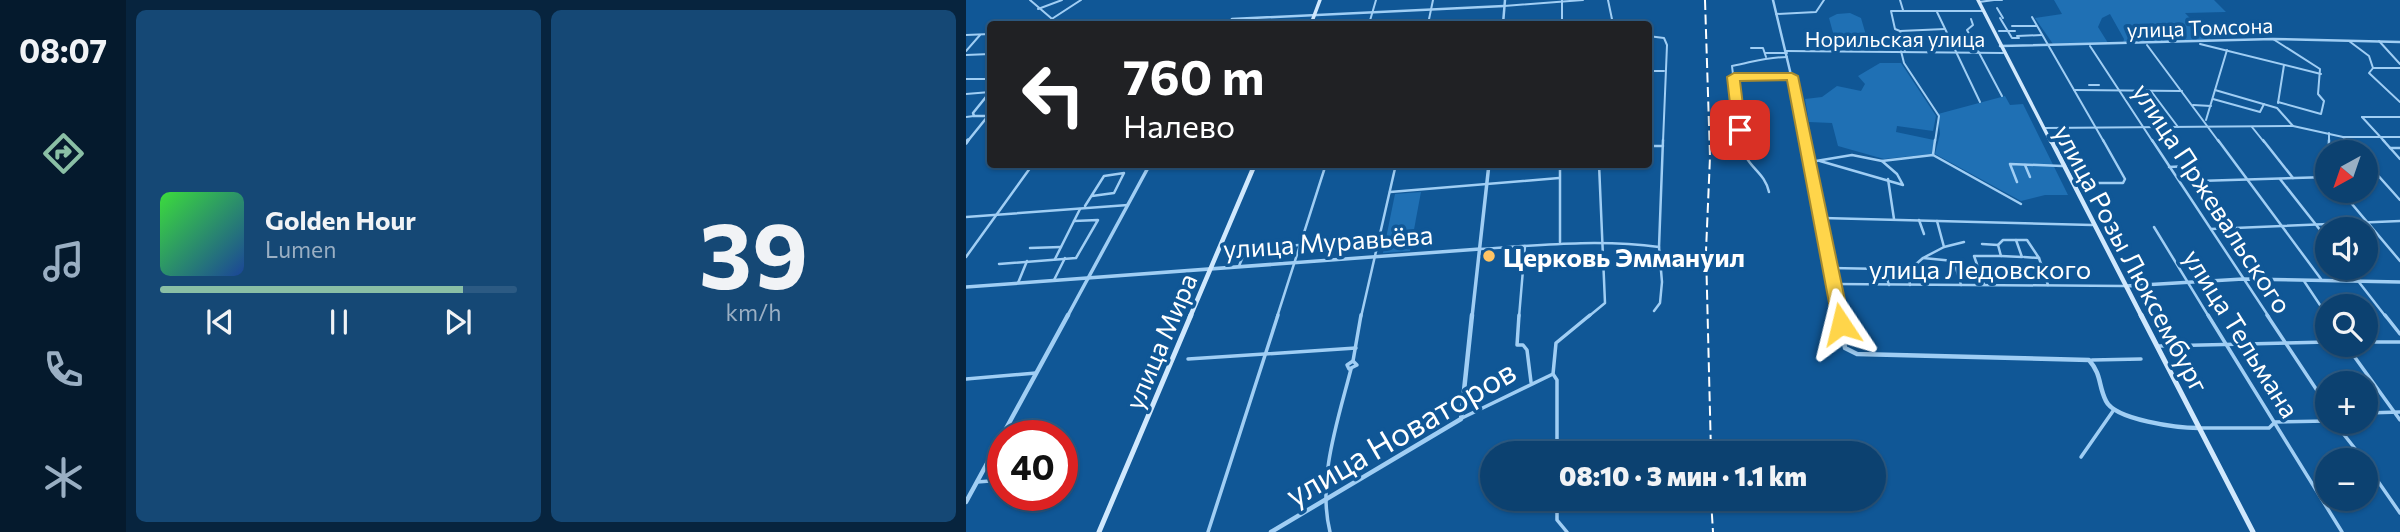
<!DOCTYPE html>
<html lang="ru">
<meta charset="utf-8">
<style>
body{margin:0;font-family:Commissioner,sans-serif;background:#154875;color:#f1f3f6;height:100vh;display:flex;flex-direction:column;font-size:26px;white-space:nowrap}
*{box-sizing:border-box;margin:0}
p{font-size:23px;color:#9aafc3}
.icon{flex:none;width:38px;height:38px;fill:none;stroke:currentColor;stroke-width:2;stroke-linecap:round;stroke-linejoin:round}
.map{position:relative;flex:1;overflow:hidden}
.details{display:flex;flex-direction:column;gap:10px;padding:10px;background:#07243e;width:840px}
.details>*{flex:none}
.hud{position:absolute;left:21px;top:21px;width:665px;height:147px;border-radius:7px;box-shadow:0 2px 5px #0004,0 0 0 2px #2c5a83;background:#202124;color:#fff;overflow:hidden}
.needle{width:46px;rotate:220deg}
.fabs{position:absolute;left:1349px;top:140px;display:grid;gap:14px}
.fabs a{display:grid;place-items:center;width:63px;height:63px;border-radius:50%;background:#0c4170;box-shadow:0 2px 5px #0004,0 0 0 2px #2c5a83;font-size:35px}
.speed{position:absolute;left:21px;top:420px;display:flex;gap:14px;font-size:35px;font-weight:700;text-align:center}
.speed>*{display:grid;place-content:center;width:91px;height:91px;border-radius:50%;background:#0c4170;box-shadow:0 2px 5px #0004,0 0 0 2px #2c5a83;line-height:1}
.speed .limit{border:10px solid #d22;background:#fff;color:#111}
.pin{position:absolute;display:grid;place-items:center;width:60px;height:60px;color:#fff;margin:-30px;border-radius:14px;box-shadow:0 4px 10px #0006}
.me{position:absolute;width:77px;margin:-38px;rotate:350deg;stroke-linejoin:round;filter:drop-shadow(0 0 5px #0008)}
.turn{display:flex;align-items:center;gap:24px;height:147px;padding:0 21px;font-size:32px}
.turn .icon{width:91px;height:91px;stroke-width:2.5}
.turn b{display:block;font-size:49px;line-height:60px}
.details .tile{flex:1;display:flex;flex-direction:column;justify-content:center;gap:10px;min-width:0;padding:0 24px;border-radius:10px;background:#154875}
.details .dial{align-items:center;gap:0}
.dial b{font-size:91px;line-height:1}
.song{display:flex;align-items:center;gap:21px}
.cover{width:84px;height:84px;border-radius:10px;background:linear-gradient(135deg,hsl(120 70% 55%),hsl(220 70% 35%))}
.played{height:7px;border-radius:4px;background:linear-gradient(90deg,#8abfa5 85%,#2c5a83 85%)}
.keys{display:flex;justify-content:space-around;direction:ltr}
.details .tiles{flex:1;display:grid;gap:10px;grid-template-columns:repeat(2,1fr)}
.trip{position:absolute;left:514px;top:441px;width:406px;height:70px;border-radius:35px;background:#0c4170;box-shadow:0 2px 5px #0004,0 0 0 2px #2c5a83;font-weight:800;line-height:70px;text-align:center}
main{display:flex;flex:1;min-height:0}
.tabs{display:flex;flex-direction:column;width:126px;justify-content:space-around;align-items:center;background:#051a2d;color:#9aafc3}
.tabs .icon{width:49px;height:49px}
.tabs .on{color:#8abfa5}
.tabs b{font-size:32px;color:#f1f3f6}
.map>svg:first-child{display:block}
.green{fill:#1f70b4}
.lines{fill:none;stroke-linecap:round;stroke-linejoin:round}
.minor-far2{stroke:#a0cef4;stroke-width:2}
.minor-far1{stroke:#a0cef4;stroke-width:2.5}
.minor{stroke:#a0cef4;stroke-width:3.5}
.tertiary-far2{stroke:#a0cef4;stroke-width:2.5}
.tertiary-far1{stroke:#a0cef4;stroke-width:3.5}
.tertiary{stroke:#a0cef4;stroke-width:4.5}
.secondary-far2{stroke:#d0e8fd;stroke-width:3.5}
.secondary-far1{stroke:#d0e8fd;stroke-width:4.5}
.secondary{stroke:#d0e8fd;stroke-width:5}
.rail{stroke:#fff;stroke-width:2;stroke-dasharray:10 4.5;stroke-linecap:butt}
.route{fill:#ffd54a;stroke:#a68a30;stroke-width:2}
.poi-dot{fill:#ffc463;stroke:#105796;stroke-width:2.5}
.labels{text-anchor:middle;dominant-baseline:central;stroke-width:7;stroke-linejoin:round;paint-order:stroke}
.far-street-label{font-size:21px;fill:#fff;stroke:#105796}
.street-label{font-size:26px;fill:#fff;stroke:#105796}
.poi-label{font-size:26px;font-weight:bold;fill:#fff;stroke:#105796;text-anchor:start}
.near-street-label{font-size:32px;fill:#fff;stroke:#105796}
</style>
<main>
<nav class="tabs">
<b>08:07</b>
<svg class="icon on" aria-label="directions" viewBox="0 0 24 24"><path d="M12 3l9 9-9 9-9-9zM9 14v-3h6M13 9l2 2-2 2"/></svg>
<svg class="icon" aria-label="music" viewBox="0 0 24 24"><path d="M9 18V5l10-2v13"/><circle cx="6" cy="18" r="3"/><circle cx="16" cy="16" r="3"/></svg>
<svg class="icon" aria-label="phone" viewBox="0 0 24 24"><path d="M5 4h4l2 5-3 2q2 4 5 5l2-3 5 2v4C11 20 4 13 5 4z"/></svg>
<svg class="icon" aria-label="climate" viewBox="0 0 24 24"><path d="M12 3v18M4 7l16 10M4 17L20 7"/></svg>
</nav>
<section class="details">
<div class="tiles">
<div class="tile">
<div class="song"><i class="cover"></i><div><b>Golden Hour</b><p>Lumen</p></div></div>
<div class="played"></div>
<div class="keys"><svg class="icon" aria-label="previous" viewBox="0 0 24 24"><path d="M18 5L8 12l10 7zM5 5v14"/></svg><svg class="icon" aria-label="pause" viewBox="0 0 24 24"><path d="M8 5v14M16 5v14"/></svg><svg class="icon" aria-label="next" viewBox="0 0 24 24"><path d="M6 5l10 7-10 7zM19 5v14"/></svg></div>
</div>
<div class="tile dial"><b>39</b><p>km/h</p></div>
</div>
</section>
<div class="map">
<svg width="1434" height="532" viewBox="0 0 1434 532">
<rect width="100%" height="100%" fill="#105796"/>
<g class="green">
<polygon points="1088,0 1248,0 1260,12 1219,13 1246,41 1157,43 1158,39 1144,14 1136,18 1132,27 1142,43 1087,44 1069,18 1096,14"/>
<polygon points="884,13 895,18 902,42 878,45 869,40 863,18 871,14"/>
<polygon points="914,63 935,63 970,116 967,131 931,126 930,132 968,140 966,154 918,159 872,146 866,123 843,122 839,99 856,97 871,86 895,91 899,84 892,76"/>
<polygon points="1039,96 1044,105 1057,104 1102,195 1079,195 1055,201 969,154 974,134 972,114"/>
<polygon points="455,192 444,251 417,253 429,194"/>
</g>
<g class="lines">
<g class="minor-far2">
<polyline points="64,0 85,18"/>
<polyline points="596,0 596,24"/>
<polyline points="642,0 647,24"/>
<polyline points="934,0 937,10"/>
<polyline points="1028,0 1036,0"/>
<polyline points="1013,2 1028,0"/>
<polyline points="538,6 617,0"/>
<polyline points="1031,8 1037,18"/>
<polyline points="72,9 96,0"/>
<polyline points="971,12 1014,102"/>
<polyline points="810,14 850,12 858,0"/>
<polyline points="1066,17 1138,142"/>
<polyline points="1034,18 1046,38 1053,38"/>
<polyline points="1005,19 1007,25 1001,30 1036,96"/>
<polyline points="78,24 115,0"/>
<polyline points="403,24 410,0"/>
<polyline points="462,24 467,0"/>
<polyline points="1046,26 1071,26"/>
<polyline points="934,31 929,29 925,11 1017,11"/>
<polyline points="1033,31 1049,31"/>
<polyline points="0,35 24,34"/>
<polyline points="682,36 698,38 701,45 697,142"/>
<polyline points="1051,36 1076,35"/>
<polyline points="1307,39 1354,69 1352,94 1358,101 1355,114 1312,102"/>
<polyline points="1383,41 1403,56 1407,68 1403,73 1434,102"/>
<polyline points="1413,41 1434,64"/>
<polyline points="1234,44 1355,74"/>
<polyline points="1181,45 1253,142"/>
<polyline points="1124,46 1187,142"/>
<polyline points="785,48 797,48 800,57"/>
<polyline points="0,51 14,35"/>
<polyline points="820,51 1037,53"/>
<polyline points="935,51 938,63 973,116 969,142"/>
<polyline points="939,51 934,31 979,29"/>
<polyline points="799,53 821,53"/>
<polyline points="0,55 24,54"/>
<polyline points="1407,68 1434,68"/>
<polyline points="682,71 698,71"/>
<polyline points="767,77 826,76"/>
<polyline points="0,79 24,79"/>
<polyline points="1123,85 1133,85"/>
<polyline points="1108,90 1216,91"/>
<polyline points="1249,90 1311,108 1327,126"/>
<polyline points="1185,91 1212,127"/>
<polyline points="0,94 24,92"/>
<polyline points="1247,99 1294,112 1298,104"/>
<polyline points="1312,103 1318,65"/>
<polyline points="1227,105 1245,106"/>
<polyline points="0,117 8,116"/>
<polyline points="1396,117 1419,142"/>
<polyline points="1396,117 1434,117"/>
<polyline points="1240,120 1261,50"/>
<polyline points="1286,127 1298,142"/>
<polyline points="1078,128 1327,126 1377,137 1434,137"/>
<polyline points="1377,137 1382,142"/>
<path d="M775,142L766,66C787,62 799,57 821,57"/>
<polyline points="1363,142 1363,133"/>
</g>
<g class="minor-far1">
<path d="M775,140C778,168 798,169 803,192"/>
<polyline points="1186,140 1303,317"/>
<polyline points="1252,140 1355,279"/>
<polyline points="1297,140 1327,178"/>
<polyline points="1380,140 1391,152"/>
<polyline points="1417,140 1434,159"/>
<polyline points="682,146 697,146"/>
<polyline points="1424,148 1434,148"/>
<polyline points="967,155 969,140"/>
<polyline points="854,161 937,185 931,174 916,161 967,155 1055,204"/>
<polyline points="844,162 886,155 916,161"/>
<polyline points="1400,162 1434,200"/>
<polyline points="594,164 594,242"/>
<polyline points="1059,165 1064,177"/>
<polyline points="1362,166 1363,140"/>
<polyline points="1203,167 1223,166 1232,181 1362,177"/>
<polyline points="922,179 928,219"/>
<polyline points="1314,179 1362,240"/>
<polyline points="1051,182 1044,164 1096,166"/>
<polyline points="1109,183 1157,183 1159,179 1137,140"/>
<polyline points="1375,191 1434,261"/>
<polyline points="424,192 593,178"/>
<polyline points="119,206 138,176 158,173 148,193 126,196"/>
<polyline points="0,217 162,205"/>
<polyline points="857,218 1126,225"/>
<polyline points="953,220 958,234"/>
<polyline points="971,221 978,247 998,242"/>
<polyline points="1188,227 1243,317"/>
<polyline points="1245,229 1434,221"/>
<polyline points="1050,240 1061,240 1073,258 1058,257"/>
<polyline points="1016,244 1032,245 1035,256 1008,256 1018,284"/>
<polyline points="1032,245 1037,240 1050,240 1056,257 1035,256"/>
<polyline points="978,247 957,258 988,261 995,285"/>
<polyline points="64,248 95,247"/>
<path d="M514,249C574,245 634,239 693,247"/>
<polyline points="0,257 67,164"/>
<polyline points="1073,258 1082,285"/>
<polyline points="89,259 114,209"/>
<polyline points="33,264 110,258 132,220 108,221"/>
<polyline points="273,266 280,249 333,245"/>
<polyline points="865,268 918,269 923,285"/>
<polyline points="1382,268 1420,317"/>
<polyline points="88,280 99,258"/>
<polyline points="1338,281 1362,317"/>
<polyline points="52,283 61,261"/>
<polyline points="868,284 1158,286"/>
<polyline points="944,285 942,271 957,258"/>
<polyline points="688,311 694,303 696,282 693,247 697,140"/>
<polyline points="311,317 360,164"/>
<polyline points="395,317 430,164"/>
<polyline points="553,317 559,246"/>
<polyline points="622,317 639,303 633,164"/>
</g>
<g class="minor">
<polyline points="553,315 551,345 557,345 561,350 565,382"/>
<polyline points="1242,315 1376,532"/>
<polyline points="1301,315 1362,407"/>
<polyline points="1419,315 1434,334"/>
<polyline points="1400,342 1434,342"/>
<polyline points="1380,345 1434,420"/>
<polyline points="1193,346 1362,342"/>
<polyline points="222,359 390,348"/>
<polyline points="1126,360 1175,359"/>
<polygon points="387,361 391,365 383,369 381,365"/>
<polyline points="387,361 395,315"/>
<polyline points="0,379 70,373"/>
<polyline points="1400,413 1434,412"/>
<polyline points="496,418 587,374"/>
<polyline points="1368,422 1398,460"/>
<polyline points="1233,428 1303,428 1309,422 1362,421"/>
<polyline points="591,453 591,380 587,374 590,343 624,315"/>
<polyline points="1115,457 1147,411"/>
<polyline points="1400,464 1434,513"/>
<polyline points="11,482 37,480"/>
<polyline points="591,499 591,520 601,532"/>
<polyline points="242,532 312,315"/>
<path d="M364,532C351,480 372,420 385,369"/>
</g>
<g class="tertiary-far2">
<polyline points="807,0 841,142"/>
<polyline points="263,24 266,19 538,6"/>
<polyline points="537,24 539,0"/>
<polyline points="1034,46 1307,39 1434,42"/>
<polyline points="24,92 7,113 8,116 24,116"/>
<polyline points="1,142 22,116"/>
</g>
<g class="tertiary-far1">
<polyline points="841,140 873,317"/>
<polyline points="0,143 2,140"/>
<polyline points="1160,286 1277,279 1434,282"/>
<polyline points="0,287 514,249"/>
<polyline points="101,317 184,164"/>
<polyline points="506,317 523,164"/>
</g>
<g class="tertiary">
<path d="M873,315L879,348L891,354L1123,360C1136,375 1132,385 1140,401C1149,420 1212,428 1233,428"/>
<polyline points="0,502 102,315"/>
<polyline points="305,532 495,419 506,315"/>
</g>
<g class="secondary-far2">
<polyline points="1012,0 1085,142"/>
<polyline points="345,24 354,0"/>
</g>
<g class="secondary-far1">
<polyline points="1085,140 1176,317"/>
<polyline points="224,317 289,164"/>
</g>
<g class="secondary">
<polyline points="1175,315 1287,532"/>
<polyline points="133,532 225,315"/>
</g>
<g class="rail">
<polyline points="739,0 744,157 740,251 745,453"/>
<polyline points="745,499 747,532"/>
</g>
</g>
<polygon class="route" points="768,73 826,73 832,76 884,324 881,329 875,331 867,324 821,80 774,81 780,130 774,134 767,130 761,77"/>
<circle class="poi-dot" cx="523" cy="256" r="7"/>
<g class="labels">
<g class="far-street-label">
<text transform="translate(1234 27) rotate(-2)">улица Томсона</text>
<text x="929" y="38">Норильская улица</text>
</g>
<g class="street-label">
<text transform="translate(1247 198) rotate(57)">улица Пржевальского</text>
<text transform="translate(362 241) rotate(-4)">улица Муравьёва</text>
<text transform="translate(1166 258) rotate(62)">улица Розы Люксембург</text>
<text x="1014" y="268">улица Ледовского</text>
<text transform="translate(1276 333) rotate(58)">улица Тельмана</text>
<text transform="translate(194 341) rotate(-67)">улица Мира</text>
</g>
<g class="poi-label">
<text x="537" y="256">Церковь Эммануил</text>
</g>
<g class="near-street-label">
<text transform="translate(434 432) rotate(-30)">улица Новаторов</text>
</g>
</g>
</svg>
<div class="fabs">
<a><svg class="needle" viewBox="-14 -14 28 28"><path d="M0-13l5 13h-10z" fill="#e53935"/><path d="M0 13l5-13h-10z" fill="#9aafc3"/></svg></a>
<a><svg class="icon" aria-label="sound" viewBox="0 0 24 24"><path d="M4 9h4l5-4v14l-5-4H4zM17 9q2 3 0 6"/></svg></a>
<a><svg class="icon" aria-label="search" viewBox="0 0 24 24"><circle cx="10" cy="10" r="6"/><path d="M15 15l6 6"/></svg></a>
<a>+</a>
<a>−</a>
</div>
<div class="speed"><div class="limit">40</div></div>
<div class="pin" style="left:774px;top:130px;background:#d93025"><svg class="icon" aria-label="arrive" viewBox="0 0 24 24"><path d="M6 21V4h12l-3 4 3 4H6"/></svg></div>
<svg class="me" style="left:875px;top:324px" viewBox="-20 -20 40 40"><path d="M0-17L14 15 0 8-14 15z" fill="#ffd54a" stroke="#fff" stroke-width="4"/></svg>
<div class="trip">08:10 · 3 мин · 1.1 km</div>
<div class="hud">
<div class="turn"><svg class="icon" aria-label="left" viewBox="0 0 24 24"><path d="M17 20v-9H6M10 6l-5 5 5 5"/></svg><div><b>760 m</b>Налево</div></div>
</div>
</div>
</main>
